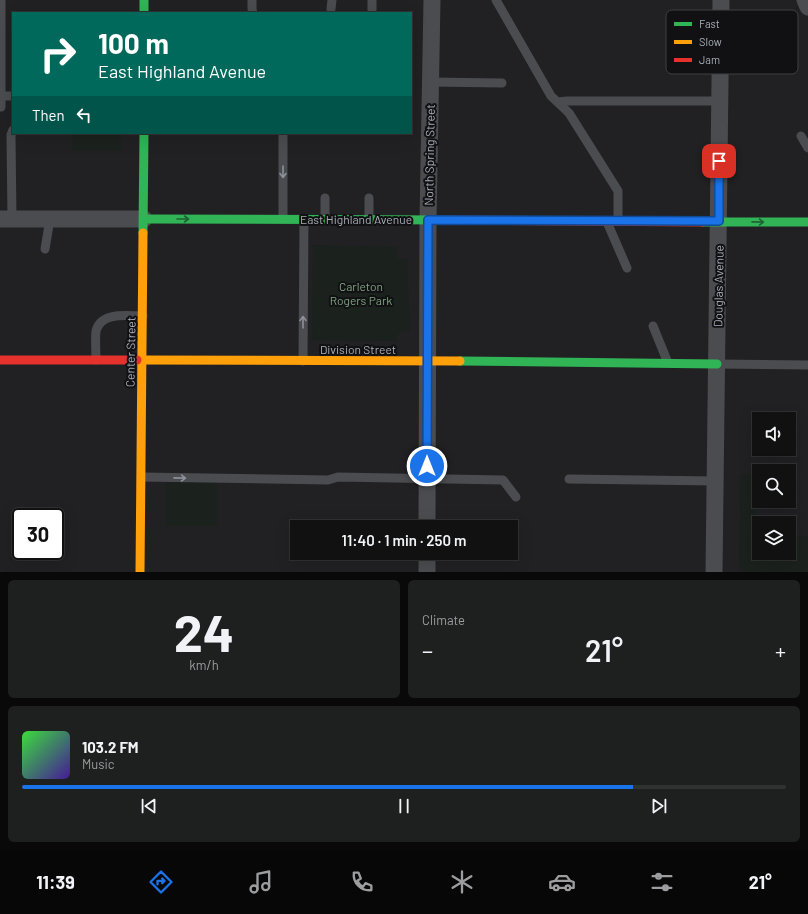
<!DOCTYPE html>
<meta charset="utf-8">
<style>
body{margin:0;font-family:Barlow,sans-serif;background:#1e1f1f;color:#f1f3f6;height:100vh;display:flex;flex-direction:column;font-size:15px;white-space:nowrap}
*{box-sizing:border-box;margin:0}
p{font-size:13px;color:#9c9d9f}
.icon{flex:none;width:22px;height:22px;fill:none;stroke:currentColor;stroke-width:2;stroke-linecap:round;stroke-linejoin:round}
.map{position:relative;height:572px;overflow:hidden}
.sheet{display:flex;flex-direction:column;gap:8px;padding:8px;background:#090909;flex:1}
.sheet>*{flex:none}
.banner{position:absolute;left:12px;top:12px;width:400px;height:122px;border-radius:0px;box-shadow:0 4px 16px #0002,0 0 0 1px #303131;background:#00695c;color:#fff;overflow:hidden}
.controls{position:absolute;left:752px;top:412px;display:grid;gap:8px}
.controls a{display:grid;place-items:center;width:44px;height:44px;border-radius:0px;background:#111;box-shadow:0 4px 16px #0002,0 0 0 1px #303131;font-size:20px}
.speed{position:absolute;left:12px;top:508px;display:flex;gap:8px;font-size:20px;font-weight:700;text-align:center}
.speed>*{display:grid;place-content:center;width:52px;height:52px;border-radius:50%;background:#111;box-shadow:0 4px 16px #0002,0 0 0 1px #303131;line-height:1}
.speed .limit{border:2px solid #111;border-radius:6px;background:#fff;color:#111}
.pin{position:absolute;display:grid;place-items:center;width:34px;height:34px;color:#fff;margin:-17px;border-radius:8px;box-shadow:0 2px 6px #0006}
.me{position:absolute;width:44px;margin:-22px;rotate:0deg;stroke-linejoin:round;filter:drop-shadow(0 0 3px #0008)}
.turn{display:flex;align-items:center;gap:14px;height:84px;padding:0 20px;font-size:18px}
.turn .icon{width:52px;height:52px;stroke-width:2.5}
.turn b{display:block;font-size:28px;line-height:34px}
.then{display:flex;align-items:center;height:38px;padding:0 20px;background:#0003;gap:8px;font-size:15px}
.big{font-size:30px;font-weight:600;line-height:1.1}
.sheet .card{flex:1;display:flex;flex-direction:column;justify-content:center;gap:6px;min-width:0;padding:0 14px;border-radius:6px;background:#1e1f1f}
.sheet .dial{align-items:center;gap:0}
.dial b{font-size:52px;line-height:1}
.song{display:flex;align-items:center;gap:12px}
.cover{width:48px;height:48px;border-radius:6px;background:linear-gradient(135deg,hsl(120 70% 55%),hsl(260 70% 35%))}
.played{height:4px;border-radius:2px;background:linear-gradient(90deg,#1a73e8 80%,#303131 80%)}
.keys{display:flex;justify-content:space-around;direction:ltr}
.heat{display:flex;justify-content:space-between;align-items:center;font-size:22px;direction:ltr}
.sheet .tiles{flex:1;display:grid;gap:8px;grid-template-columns:1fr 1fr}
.card:last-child{grid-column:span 2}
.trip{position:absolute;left:290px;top:520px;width:228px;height:40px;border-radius:0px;background:#111;box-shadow:0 4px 16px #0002,0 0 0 1px #303131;font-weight:600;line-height:40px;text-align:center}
.dock{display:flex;height:64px;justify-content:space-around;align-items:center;background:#070707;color:#9c9d9f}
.dock .icon{width:28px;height:28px}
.dock .selected{color:#1a73e8}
.dock b{font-size:18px;color:#f1f3f6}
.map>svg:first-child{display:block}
.built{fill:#212124;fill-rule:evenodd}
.green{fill:#1b211c}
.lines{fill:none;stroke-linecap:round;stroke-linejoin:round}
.lane{stroke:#4b4c50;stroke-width:9}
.street{stroke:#4b4c50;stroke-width:17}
.fast{stroke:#30b455;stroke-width:9}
.slow{stroke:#ff9f0a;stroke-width:9}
.jam{stroke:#e5322d;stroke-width:9}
.oneway{stroke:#8c9099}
.oneway2{stroke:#206234}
.route-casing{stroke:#114b97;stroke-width:10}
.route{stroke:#1a73e8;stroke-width:7}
.labels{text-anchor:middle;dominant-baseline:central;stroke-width:4;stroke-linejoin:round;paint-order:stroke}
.street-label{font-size:12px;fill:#a8adb8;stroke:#111113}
.park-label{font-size:12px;fill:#7fa381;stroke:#111113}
.key{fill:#111113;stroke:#3e4045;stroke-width:1}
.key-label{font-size:11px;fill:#a8adb8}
</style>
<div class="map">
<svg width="808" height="572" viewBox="0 0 808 572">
<rect width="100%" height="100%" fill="#171717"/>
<path class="built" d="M0,0H808V572H0ZM13,13H411V133H13ZM759,419H789V449H759ZM759,471H789V501H759ZM21,517H55V551H21ZM759,523H789V553H759ZM297,527H511V553H297Z"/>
<g class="green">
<rect x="72" y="133" width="49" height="18"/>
<path d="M313,245L397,247L396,256L399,259H407L410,331C405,331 401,331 397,335V341L312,340Z"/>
<polygon points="741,474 756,475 755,536 759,536 759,553 789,553 789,536 808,537 808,572 740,572 739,567"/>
<rect x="166" y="482" width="51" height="44"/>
</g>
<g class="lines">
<g class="lane">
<polyline points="252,0 252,9 253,13"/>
<polyline points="496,0 551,96 569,113 618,191 618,221"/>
<polyline points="331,9 332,0"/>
<polyline points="372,10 372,0"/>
<polyline points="430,82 502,83"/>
<polyline points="1,96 13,96"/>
<polyline points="558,102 567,101 720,101"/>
<polyline points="1,107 1,0"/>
<polyline points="801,136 808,148"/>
<polyline points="369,198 369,220"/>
<polyline points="12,219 11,135 13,130"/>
<polyline points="283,219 283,133"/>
<polyline points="325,219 325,198"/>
<polyline points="607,222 627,268"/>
<polyline points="45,249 50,219"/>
<polyline points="653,326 668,363"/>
<path d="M96,360C96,351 95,340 96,331C101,311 128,316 143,316"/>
<polyline points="303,361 304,220"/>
<polyline points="717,364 808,365"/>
<polyline points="141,477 328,480 338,477 503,480 516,497"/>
<polyline points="569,479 715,481"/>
</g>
<g class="street">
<polyline points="805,0 808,7"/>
<polyline points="0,219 144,219"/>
<polyline points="427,527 428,220 432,0"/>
<polyline points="427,572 427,553"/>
<polyline points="714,572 721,0"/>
</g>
<g class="fast">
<polyline points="144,0 144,13"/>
<polyline points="144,219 452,220"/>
<polyline points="703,222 808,222"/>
<polyline points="143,233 144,133"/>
<polyline points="460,361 717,364"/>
</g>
<g class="slow">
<polyline points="137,360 460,361"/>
<polyline points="140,572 143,233"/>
</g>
<g class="jam">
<polyline points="452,220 703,222"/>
<polyline points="0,360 137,360"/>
</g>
</g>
<defs><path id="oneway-shaft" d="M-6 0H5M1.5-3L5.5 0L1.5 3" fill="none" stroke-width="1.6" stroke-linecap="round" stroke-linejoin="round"/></defs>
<g class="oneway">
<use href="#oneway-shaft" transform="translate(283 172) rotate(90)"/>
<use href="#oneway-shaft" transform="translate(303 322) rotate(-90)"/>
<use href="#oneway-shaft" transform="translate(180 478) rotate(1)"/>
</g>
<g class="oneway2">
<use href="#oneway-shaft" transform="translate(183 219)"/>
<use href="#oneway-shaft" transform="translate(758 222) rotate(1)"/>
</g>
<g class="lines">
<defs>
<polyline id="route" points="427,466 428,220 719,221 719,161"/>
</defs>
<use href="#route" class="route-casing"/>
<use href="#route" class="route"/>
</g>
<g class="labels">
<g class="street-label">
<text transform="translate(429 155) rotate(-89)">North Spring Street</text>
<text x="356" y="219">East Highland Avenue</text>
<text transform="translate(718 286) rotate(-89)">Douglas Avenue</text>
<text x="358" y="349">Division Street</text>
<text transform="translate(130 352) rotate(-89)">Center Street</text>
</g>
<g class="park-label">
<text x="361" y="286">Carleton<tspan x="361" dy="14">Rogers Park</tspan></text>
</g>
</g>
<rect x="666" y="10" width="132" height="64" rx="6" class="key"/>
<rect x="674" y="22" width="18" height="4" fill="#30b455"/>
<rect x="674" y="40" width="18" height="4" fill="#ff9f0a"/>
<rect x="674" y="58" width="18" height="4" fill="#e5322d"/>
<g class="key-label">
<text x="699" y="28">Fast</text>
<text x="699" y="46">Slow</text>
<text x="699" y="64">Jam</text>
</g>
</svg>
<div class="controls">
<a><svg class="icon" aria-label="sound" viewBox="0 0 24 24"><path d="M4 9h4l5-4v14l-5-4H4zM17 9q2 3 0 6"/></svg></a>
<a><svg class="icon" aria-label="search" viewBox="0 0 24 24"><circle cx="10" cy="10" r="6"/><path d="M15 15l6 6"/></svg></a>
<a><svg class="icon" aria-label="layers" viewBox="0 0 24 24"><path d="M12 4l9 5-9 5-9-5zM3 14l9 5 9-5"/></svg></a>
</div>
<div class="speed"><div class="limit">30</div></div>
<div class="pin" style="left:719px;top:161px;background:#d93025"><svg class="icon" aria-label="arrive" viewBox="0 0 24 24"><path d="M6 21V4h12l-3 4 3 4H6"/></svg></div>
<svg class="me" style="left:427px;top:466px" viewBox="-20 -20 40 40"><circle r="17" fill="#1a73e8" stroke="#fff" stroke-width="3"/><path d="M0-11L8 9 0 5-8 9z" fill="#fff"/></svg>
<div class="trip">11:40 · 1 min · 250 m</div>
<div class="banner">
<div class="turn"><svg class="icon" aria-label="right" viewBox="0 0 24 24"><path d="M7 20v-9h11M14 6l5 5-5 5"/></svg><div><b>100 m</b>East Highland Avenue</div></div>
<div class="then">Then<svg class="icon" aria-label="left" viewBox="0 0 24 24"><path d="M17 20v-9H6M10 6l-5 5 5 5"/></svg></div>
</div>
</div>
<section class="sheet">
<div class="tiles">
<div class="card dial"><b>24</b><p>km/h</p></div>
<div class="card"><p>Climate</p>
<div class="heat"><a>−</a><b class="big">21°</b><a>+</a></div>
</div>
<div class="card">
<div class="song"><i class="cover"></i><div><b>103.2 FM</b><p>Music</p></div></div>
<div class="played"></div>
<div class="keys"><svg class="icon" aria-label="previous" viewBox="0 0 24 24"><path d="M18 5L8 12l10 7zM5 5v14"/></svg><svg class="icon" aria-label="pause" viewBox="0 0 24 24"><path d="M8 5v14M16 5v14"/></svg><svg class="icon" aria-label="next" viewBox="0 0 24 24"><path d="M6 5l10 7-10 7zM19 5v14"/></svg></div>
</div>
</div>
</section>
<nav class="dock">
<b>11:39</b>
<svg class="icon selected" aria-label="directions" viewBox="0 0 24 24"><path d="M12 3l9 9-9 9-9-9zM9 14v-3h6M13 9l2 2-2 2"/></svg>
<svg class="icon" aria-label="music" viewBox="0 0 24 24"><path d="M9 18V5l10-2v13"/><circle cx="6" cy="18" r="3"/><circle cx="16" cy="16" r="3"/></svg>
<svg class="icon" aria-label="phone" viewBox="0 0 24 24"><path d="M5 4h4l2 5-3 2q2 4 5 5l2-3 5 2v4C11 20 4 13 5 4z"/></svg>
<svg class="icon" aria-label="climate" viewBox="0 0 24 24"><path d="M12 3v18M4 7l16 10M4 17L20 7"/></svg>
<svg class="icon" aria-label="car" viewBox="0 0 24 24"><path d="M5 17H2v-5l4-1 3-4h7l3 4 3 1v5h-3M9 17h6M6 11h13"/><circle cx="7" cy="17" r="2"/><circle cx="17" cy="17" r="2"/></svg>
<svg class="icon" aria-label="filters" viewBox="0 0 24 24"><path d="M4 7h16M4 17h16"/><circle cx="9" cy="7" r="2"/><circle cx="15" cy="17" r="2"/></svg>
<b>21°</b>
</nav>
